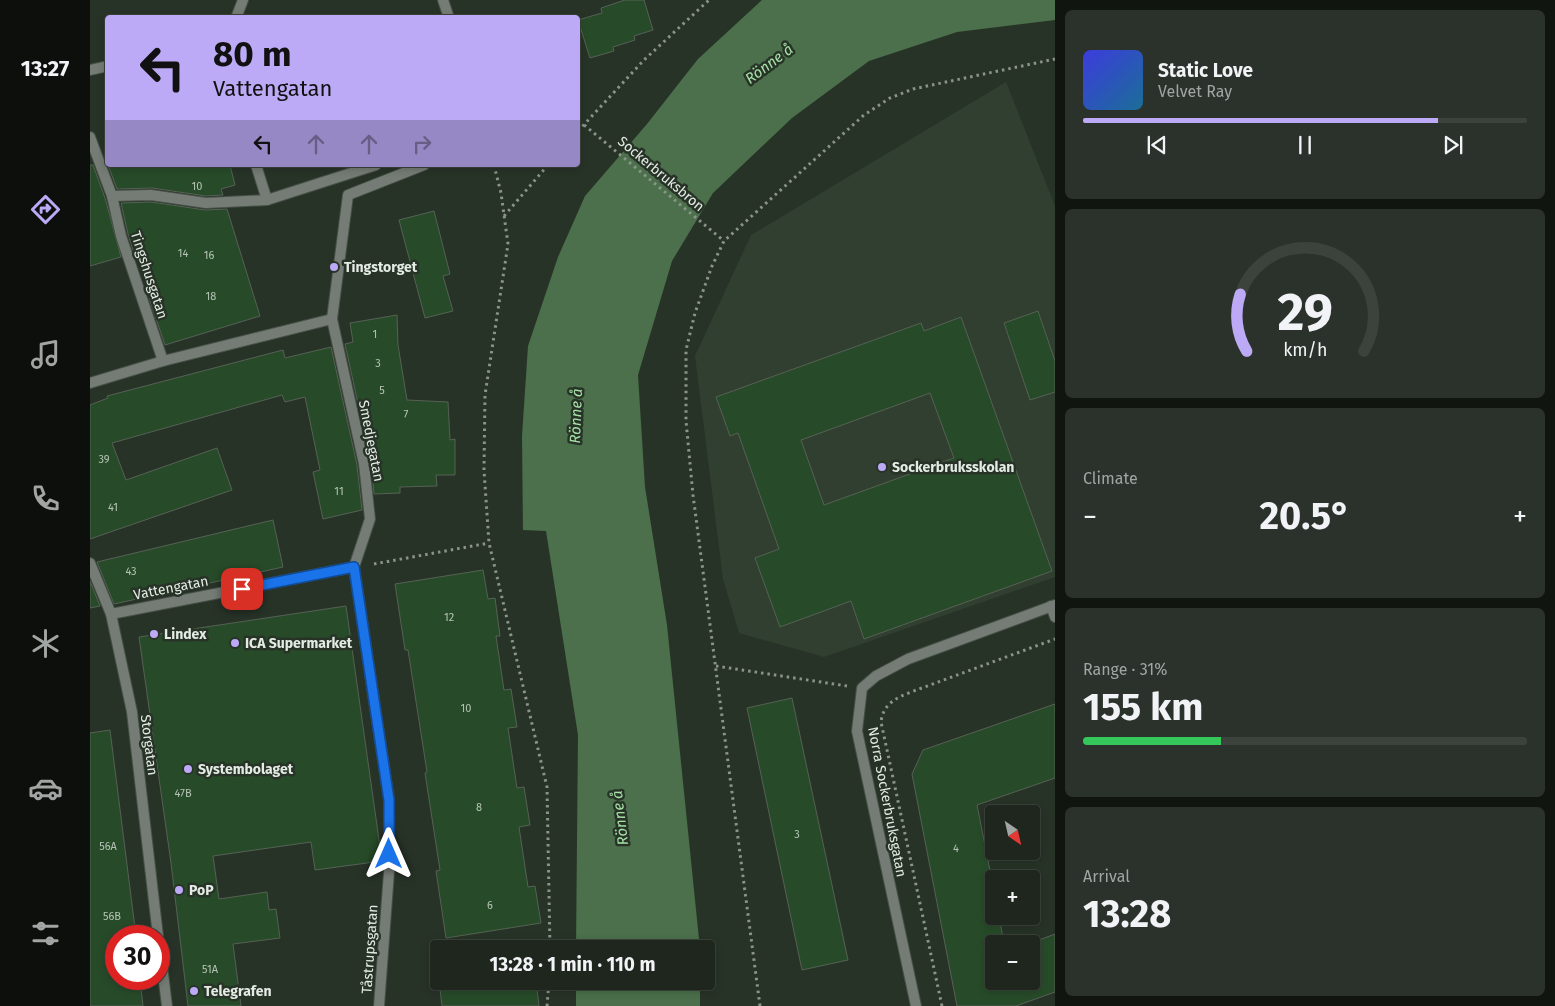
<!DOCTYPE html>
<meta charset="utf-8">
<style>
body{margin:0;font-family:"Fira Sans",sans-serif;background:#2b322b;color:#f1f3f6;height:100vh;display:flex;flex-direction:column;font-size:19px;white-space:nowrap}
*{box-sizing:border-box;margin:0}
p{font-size:16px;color:#a1a5a4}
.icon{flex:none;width:28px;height:28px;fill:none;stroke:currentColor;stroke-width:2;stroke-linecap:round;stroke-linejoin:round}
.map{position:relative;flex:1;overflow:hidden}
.side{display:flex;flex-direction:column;gap:10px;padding:10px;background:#101510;width:500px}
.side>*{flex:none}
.top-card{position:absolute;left:15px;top:15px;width:475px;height:152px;border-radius:5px;box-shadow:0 2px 8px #0003,0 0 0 1px #3c433c;background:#bcaaf6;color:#111;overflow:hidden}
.needle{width:32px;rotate:146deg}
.fabs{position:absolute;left:895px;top:805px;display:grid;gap:10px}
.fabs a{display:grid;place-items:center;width:55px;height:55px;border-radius:5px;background:#1e261e;box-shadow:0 2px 8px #0003,0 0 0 1px #3c433c;font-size:25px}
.speed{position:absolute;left:15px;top:925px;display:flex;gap:10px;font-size:25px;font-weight:700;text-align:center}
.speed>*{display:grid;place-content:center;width:65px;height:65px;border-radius:50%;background:#1e261e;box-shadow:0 2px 8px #0003,0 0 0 1px #3c433c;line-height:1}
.speed .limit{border:8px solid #d22;background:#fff;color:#111}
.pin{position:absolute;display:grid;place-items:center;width:42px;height:42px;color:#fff;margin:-21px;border-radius:10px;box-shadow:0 2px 8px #0006}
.me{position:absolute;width:55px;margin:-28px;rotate:0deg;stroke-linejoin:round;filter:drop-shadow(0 0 4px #0008)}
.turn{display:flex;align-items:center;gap:18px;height:105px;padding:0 25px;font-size:22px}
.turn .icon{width:65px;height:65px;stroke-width:2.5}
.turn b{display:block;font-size:35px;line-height:42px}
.lanes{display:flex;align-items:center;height:48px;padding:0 25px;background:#0003;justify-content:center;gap:25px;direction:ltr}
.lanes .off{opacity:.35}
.big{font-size:38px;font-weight:700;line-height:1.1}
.side .card{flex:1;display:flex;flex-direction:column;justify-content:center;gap:8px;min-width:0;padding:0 18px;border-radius:8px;background:#2b322b}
.side .dial{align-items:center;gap:0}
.dial svg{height:130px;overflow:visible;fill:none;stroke:#3c433c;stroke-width:7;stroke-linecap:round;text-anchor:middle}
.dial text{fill:#f1f3f6;stroke:none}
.song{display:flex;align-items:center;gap:15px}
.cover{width:60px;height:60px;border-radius:8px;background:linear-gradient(135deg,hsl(240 70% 55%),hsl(200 70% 35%))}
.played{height:5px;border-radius:2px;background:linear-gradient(90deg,#bcaaf6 80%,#3c433c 80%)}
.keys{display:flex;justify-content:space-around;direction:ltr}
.heat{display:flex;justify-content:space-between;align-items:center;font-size:28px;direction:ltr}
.charge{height:8px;border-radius:4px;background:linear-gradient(90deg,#34c759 31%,#3c433c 0)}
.trip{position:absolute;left:340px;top:940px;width:285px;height:50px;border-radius:5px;background:#1e261e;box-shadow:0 2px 8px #0003,0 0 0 1px #3c433c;font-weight:700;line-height:50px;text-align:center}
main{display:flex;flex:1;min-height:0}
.tab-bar{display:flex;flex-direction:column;width:90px;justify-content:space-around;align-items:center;background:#0c0f0c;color:#a1a5a4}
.tab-bar .icon{width:35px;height:35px}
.tab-bar .current{color:#bcaaf6}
.tab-bar b{font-size:22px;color:#f1f3f6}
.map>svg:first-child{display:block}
.built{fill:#303f30}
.water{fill:#4b704b}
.building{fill:#274b29;stroke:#566155;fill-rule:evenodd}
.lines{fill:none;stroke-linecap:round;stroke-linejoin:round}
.lane-casing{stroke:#465046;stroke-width:12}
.street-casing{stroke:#465046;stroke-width:12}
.path{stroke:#8b948b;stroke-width:3;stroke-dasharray:2.5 4;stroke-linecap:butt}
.lane{stroke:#757b75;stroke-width:10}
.street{stroke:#757b75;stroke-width:10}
.route-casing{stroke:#114b97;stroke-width:12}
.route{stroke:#1a73e8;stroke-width:9}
.poi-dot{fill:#bcaaf6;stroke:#283328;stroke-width:2}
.labels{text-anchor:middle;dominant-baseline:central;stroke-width:5;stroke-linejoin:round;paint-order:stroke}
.number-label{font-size:11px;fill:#b5c3b5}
.street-label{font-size:14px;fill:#e4ebe4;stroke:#283328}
.poi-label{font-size:14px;font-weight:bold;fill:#e4ebe4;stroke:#283328;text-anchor:start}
.water-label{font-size:15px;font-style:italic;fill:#a6e2a7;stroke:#283328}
</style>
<main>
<nav class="tab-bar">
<b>13:27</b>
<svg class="icon current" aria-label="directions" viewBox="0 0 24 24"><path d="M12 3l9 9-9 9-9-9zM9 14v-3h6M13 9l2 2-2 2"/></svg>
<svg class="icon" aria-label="music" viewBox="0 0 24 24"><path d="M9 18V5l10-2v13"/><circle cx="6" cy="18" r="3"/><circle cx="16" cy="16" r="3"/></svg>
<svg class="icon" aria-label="phone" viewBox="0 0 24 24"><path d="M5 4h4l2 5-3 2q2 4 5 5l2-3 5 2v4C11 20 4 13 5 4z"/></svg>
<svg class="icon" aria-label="climate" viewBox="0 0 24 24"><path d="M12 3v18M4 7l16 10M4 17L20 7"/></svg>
<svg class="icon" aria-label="car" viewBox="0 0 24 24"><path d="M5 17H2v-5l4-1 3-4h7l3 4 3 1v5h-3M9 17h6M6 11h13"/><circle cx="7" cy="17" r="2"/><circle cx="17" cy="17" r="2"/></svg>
<svg class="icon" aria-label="filters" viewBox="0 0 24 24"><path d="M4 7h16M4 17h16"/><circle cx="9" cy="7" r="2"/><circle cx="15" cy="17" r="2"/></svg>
</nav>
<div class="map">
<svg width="965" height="1006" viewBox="0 0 965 1006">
<rect width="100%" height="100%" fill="#283328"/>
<polygon class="built" points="916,82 965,206 965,577 734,657 649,633 633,579 605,356 661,235"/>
<g class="water">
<polygon points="672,0 965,0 965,20 867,32 779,61 702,118 623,193 582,261 548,375 555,487 577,625 610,949 486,949 488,735 456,531 433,530 432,436 438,346 468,257 495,196 557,124 608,59"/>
<rect x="486" y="981" width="124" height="25"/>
</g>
<g class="building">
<polygon points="535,0 554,0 563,30 544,36 545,40 523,47 524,51 500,58 488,20 512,13 511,8"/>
<polygon points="0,165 3,165 15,198 31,257 0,266"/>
<polygon points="18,165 140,165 145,185 131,189 133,195 116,196 62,188 27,189"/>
<polygon points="61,202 115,210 137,209 170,316 75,345 59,298 61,298 48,252 44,253 38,234 31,203"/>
<polygon points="344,211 360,274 353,276 363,311 335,318 309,220"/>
<polygon points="948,311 965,361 965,392 940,400 914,323"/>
<polygon points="307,315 308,345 317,400 358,402 360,440 365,439 365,475 346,475 347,486 310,487 310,493 284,494 281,463 255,344 263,342 260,323"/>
<path d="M871,317L962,571L774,639L761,601L690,627L665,558L689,549L648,433L640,436L626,397L831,323L834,331ZM840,393L864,458L734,505L711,440Z"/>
<polygon points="241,347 267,465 272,510 233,519 223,472 230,470 215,397 195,402 192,395 22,443 36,480 127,448 142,490 0,539 0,405 18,398 17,396 193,350 195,358"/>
<polygon points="183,520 193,567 24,604 7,562"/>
<polygon points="393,570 398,599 405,598 410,636 406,636 414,690 421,689 427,727 418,728 427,788 434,787 440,825 429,827 438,887 445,886 451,923 356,938 346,871 350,870 335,773 337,772 318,650 315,650 305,584"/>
<polygon points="0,581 10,606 0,608"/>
<polygon points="256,606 292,861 225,870 221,842 123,856 129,899 177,892 179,910 186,909 190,938 143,944 151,1006 98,1006 81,863 49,637"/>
<polygon points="702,698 758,960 712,970 657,708"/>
<polygon points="965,704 965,778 887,805 904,891 904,916 909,916 914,944 904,944 904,981 941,981 941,943 965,934 965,992 926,1006 867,1006 822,774 833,750"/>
<polygon points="20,730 46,936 26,936 26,979 50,979 53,1006 0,1006 0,733"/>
<polygon points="349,981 446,981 449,1006 352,1006"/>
</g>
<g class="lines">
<defs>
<polyline id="lane" points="961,606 965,617"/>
<g id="street">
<polyline points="353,0 359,18"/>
<polyline points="146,18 153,0"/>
<polyline points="0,70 18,66"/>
<polyline points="0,137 22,196 31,236 73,361"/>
<polyline points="166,165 177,200"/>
<polyline points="22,196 61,195 116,203 177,200 286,165"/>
<polyline points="0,383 73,361 242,319"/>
<polyline points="0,563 21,614 42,712 68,936"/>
<polyline points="21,614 264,567"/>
<polyline points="69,941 77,1006"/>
<polyline points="289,1006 299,872 299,800 264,567 280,519 274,464 242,319 258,195 334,165"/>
<polyline points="826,1006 767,731 772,688 786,676 818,659 965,605"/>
</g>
</defs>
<use href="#lane" class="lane-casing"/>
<use href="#street" class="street-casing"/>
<g class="path">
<polyline points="488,123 493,124 634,241"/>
<polyline points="488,131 554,60 619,0"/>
<polyline points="404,165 411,193 418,244 395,395 394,470 399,543 457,787 460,949"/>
<polyline points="414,216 458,165"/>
<polyline points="284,564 399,543"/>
<polyline points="626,666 757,686"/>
<polyline points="457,1006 459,981"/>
<polyline points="670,1006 603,495 596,421 596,350 605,313 622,266 634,241 774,115 800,98 823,89 965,59"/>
<path d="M852,1006L791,722C793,704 806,698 821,692L965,639"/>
</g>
<use href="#lane" class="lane"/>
<use href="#street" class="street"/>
</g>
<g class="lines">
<defs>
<polyline id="route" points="152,589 264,567 299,800 299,854"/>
</defs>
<use href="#route" class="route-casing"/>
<use href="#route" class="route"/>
</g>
<g class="poi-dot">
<circle cx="244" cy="267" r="5"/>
<circle cx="792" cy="467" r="5"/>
<circle cx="64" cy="634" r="5"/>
<circle cx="145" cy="643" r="5"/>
<circle cx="98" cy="769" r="5"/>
<circle cx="89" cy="890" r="5"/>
<circle cx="104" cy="991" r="5"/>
</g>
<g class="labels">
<g class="number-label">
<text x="107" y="186">10</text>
<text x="93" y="253">14</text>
<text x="119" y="255">16</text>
<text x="121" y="296">18</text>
<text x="285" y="334">1</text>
<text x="288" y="363">3</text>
<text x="292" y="390">5</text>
<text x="316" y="414">7</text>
<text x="14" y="459">39</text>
<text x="249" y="491">11</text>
<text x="23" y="507">41</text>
<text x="41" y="571">43</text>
<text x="359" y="617">12</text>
<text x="376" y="708">10</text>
<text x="93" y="793">47B</text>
<text x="389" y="807">8</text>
<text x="707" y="834">3</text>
<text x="18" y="846">56A</text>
<text x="866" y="848">4</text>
<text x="400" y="905">6</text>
<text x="22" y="916">56B</text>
<text x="120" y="969">51A</text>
</g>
<g class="street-label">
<text transform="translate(571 174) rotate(40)">Sockerbruksbron</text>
<text transform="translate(59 275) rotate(72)">Tingshusgatan</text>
<text transform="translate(281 441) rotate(79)">Smedjegatan</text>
<text transform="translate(81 588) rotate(-11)">Vattengatan</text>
<text transform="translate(59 745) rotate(83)">Storgatan</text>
<text transform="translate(797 802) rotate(79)">Norra Sockerbruksgatan</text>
<text transform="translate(280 949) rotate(-86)">Tåstrupsgatan</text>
</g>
<g class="poi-label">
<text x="254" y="267">Tingstorget</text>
<text x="802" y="467">Sockerbruksskolan</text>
<text x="74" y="634">Lindex</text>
<text x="155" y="643">ICA Supermarket</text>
<text x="108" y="769">Systembolaget</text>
<text x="99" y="890">PoP</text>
<text x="114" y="991">Telegrafen</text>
</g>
<g class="water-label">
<text transform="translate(679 64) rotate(-37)">Rönne å</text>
<text transform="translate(486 416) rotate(-88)">Rönne å</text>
<text transform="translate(530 818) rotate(-97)">Rönne å</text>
</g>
</g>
</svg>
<div class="fabs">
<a><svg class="needle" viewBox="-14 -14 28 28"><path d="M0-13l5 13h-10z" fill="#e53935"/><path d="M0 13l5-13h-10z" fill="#a1a5a4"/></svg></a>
<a>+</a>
<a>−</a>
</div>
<div class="speed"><div class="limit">30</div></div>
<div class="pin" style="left:152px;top:589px;background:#d93025"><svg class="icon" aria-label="arrive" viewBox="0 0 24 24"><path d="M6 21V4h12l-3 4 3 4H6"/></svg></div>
<svg class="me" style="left:299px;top:854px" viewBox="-20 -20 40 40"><path d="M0-17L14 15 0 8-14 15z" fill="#1a73e8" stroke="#fff" stroke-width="4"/></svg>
<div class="trip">13:28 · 1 min · 110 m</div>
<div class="top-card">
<div class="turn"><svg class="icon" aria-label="left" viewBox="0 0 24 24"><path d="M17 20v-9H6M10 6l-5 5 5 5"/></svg><div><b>80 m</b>Vattengatan</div></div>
<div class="lanes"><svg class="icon" aria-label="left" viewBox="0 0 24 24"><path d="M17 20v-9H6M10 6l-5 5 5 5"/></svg><svg class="icon off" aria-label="ahead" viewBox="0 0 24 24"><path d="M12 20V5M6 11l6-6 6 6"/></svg><svg class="icon off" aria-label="ahead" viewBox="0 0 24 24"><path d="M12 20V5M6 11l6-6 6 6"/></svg><svg class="icon off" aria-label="right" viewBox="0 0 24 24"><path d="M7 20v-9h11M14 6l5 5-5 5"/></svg></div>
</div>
</div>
<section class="side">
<div class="card">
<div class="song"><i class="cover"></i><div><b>Static Love</b><p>Velvet Ray</p></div></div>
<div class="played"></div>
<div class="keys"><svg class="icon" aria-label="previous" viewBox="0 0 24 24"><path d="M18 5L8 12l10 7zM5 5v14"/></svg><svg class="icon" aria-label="pause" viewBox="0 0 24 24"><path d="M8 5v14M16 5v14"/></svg><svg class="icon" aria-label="next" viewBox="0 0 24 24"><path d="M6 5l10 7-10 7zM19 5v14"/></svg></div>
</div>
<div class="card dial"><svg viewBox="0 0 100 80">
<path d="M14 69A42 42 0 1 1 86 69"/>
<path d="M14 69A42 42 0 0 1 10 34" stroke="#bcaaf6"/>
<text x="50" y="56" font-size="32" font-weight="700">29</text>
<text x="50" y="72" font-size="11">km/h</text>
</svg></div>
<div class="card"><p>Climate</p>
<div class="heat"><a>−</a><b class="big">20.5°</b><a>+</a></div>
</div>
<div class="card"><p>Range · 31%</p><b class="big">155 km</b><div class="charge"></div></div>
<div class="card"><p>Arrival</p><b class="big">13:28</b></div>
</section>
</main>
